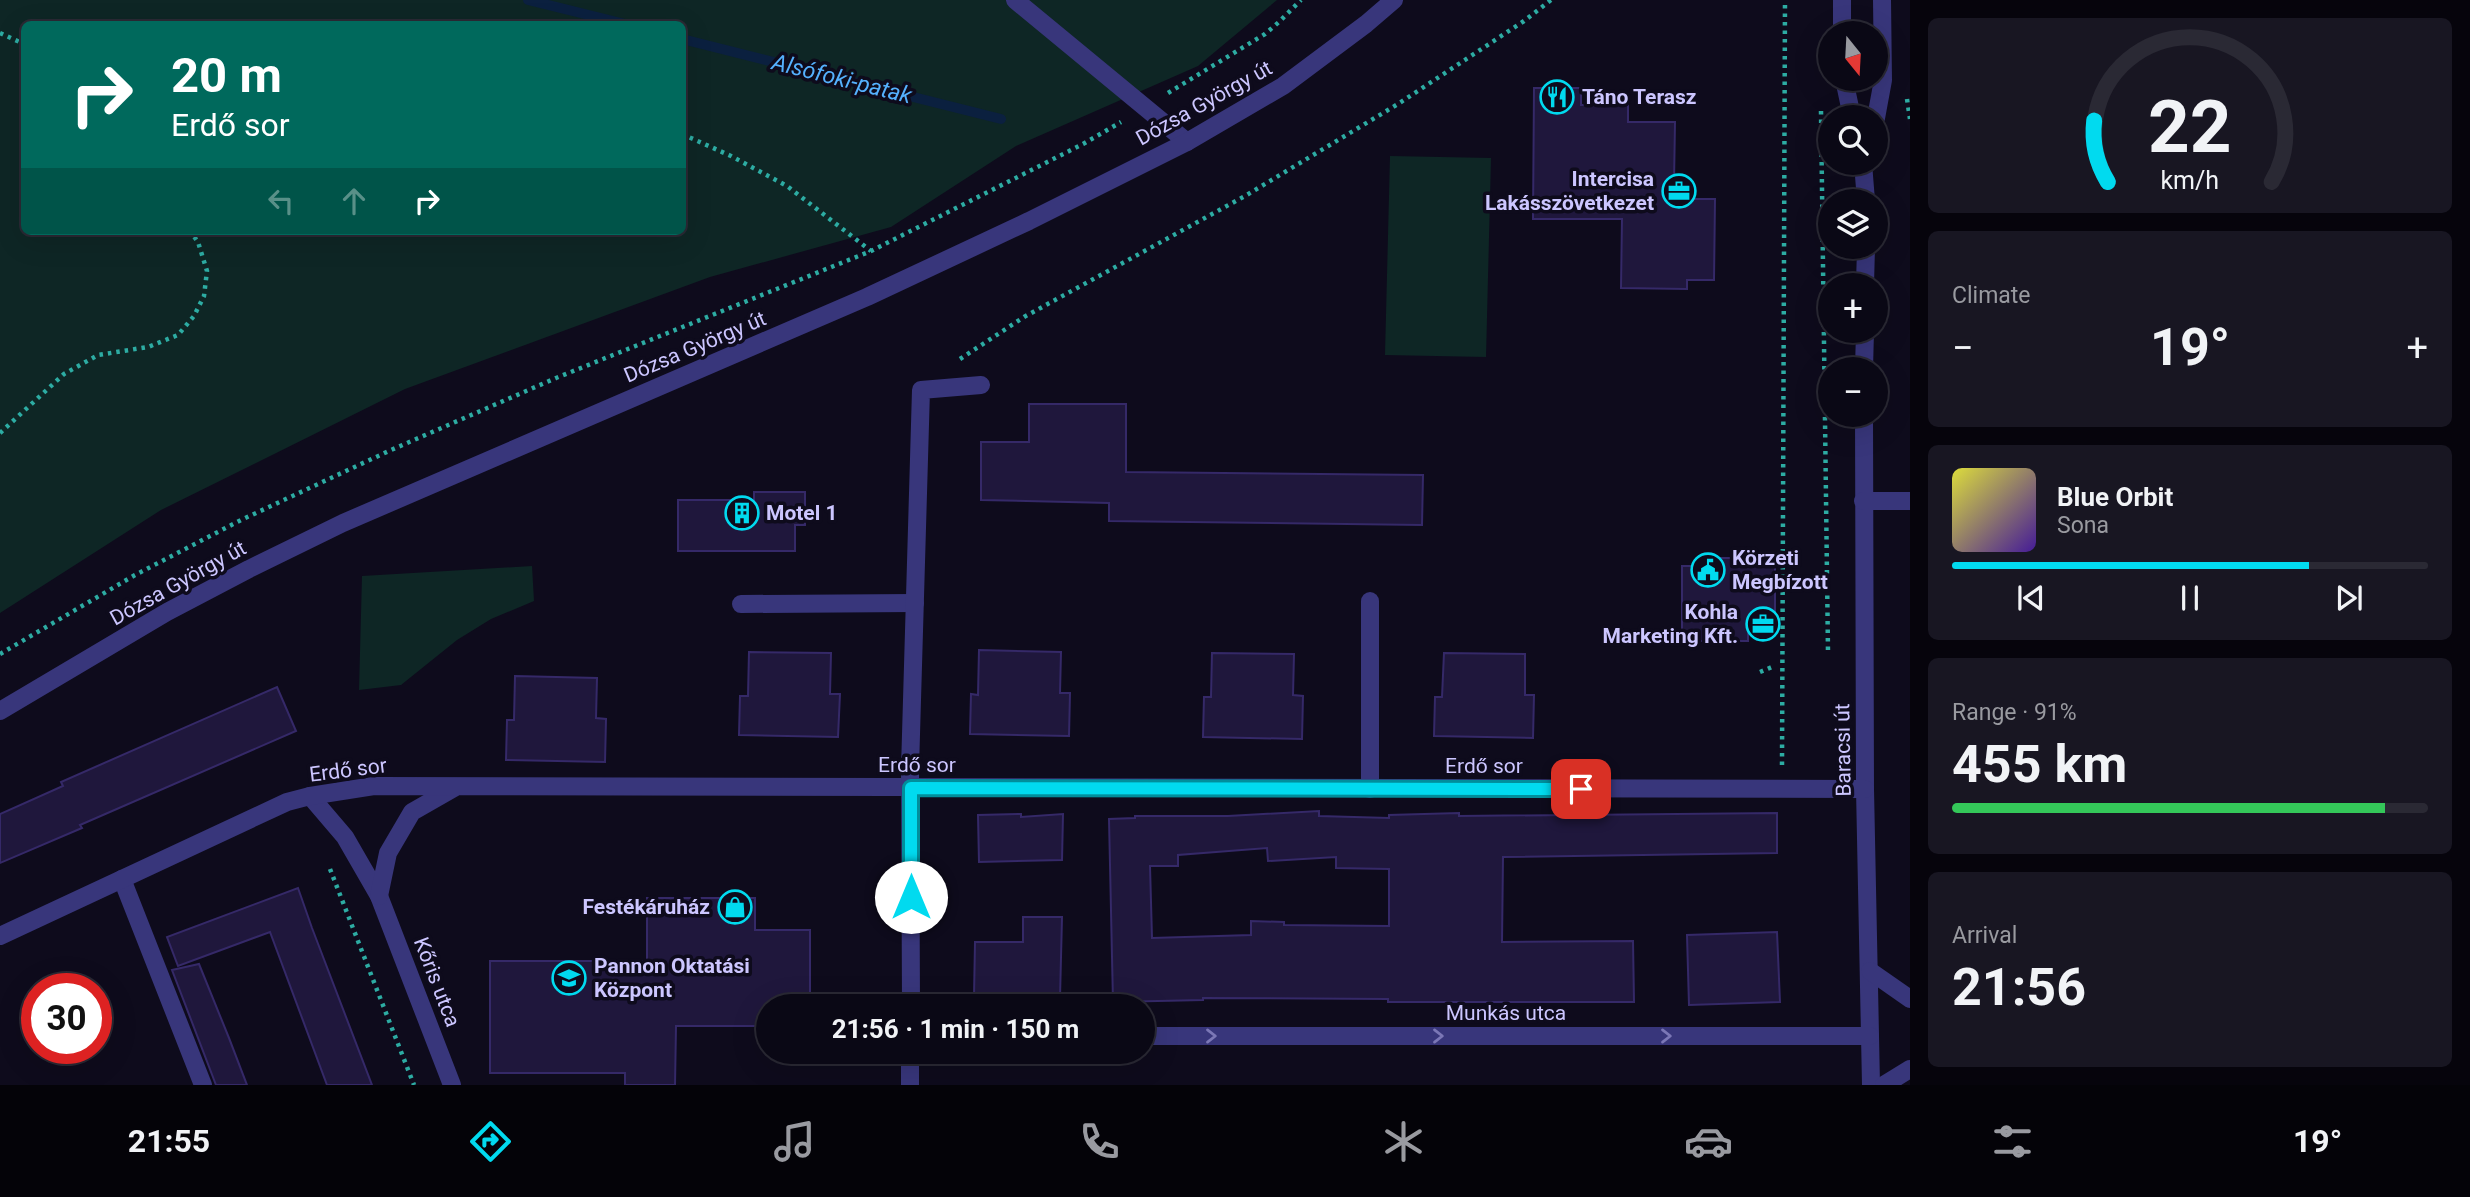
<!DOCTYPE html>
<meta charset="utf-8">
<style>
body{margin:0;font-family:Roboto,sans-serif;background:#181622;color:#f1f3f6;height:100vh;display:flex;flex-direction:column;font-size:26px;white-space:nowrap}
*{box-sizing:border-box;margin:0}
p{font-size:23px;color:#999aa0}
.icon{flex:none;width:38px;height:38px;fill:none;stroke:currentColor;stroke-width:2;stroke-linecap:round;stroke-linejoin:round}
.map{position:relative;flex:1;overflow:hidden}
.drawer{display:flex;flex-direction:column;gap:18px;padding:18px;background:#06040c;width:560px}
.drawer>*{flex:none}
.banner{position:absolute;left:21px;top:21px;width:665px;height:214px;border-radius:10px;box-shadow:0 7px 28px #0002,0 0 0 2px #2a2934;background:#00695c;color:#fff;overflow:hidden}
.needle{width:46px;rotate:162deg}
.controls{position:absolute;left:1818px;top:21px;display:grid;gap:14px}
.controls a{display:grid;place-items:center;width:70px;height:70px;border-radius:50%;background:#0a0815;box-shadow:0 7px 28px #0002,0 0 0 2px #2a2934;font-size:35px}
.speed{position:absolute;left:21px;top:973px;display:flex;gap:14px;font-size:35px;font-weight:700;text-align:center}
.speed>*{display:grid;place-content:center;width:91px;height:91px;border-radius:50%;background:#0a0815;box-shadow:0 7px 28px #0002,0 0 0 2px #2a2934;line-height:1}
.speed .limit{border:10px solid #d22;background:#fff;color:#111}
.pin{position:absolute;display:grid;place-items:center;width:60px;height:60px;color:#fff;margin:-30px;border-radius:14px;box-shadow:0 4px 10px #0006}
.me{position:absolute;width:77px;margin:-38px;rotate:0deg;stroke-linejoin:round;filter:drop-shadow(0 0 5px #0008)}
.turn{display:flex;align-items:center;gap:24px;height:147px;padding:0 35px;font-size:32px}
.turn .icon{width:91px;height:91px;stroke-width:2.5}
.turn b{display:block;font-size:49px;line-height:60px}
.lanes{display:flex;align-items:center;height:66px;padding:0 35px;background:#0003;justify-content:center;gap:35px;direction:ltr}
.lanes .off{opacity:.35}
.big{font-size:52px;font-weight:700;line-height:1.1}
.drawer .tile{flex:1;display:flex;flex-direction:column;justify-content:center;gap:10px;min-width:0;padding:0 24px;border-radius:10px;background:#181622}
.drawer .dial{align-items:center;gap:0}
.dial svg{height:182px;overflow:visible;fill:none;stroke:#2a2934;stroke-width:7;stroke-linecap:round;text-anchor:middle}
.dial text{fill:#f1f3f6;stroke:none}
.song{display:flex;align-items:center;gap:21px}
.cover{width:84px;height:84px;border-radius:10px;background:linear-gradient(135deg,hsl(60 70% 55%),hsl(260 70% 35%))}
.played{height:7px;border-radius:4px;background:linear-gradient(90deg,#01daef 75%,#2a2934 75%)}
.keys{display:flex;justify-content:space-around;direction:ltr}
.heat{display:flex;justify-content:space-between;align-items:center;font-size:38px;direction:ltr}
.charge{height:10px;border-radius:5px;background:linear-gradient(90deg,#34c759 91%,#2a2934 0)}
.trip{position:absolute;left:756px;top:994px;width:399px;height:70px;border-radius:35px;background:#0a0815;box-shadow:0 7px 28px #0002,0 0 0 2px #2a2934;font-weight:700;line-height:70px;text-align:center}
.menu{display:flex;height:112px;justify-content:space-around;align-items:center;background:#040308;color:#999aa0}
.menu .icon{width:49px;height:49px}
.menu .selected{color:#01daef}
.menu b{font-size:32px;color:#f1f3f6}
main{display:flex;flex:1;min-height:0}
.map>svg:first-child{display:block}
.green{fill:#0e2625;fill-rule:evenodd}
.lines{fill:none;stroke-linecap:round;stroke-linejoin:round}
.stream{stroke:#0b203f;stroke-width:10}
.building{fill:#1f173c;stroke:#352968;stroke-width:2;fill-rule:evenodd}
.path{stroke:#2daca3;stroke-width:4.5;stroke-dasharray:3.5 5;stroke-linecap:butt}
.minor{stroke:#38367b;stroke-width:18}
.oneway{stroke:#7b77b6}
.route-casing{stroke:#018e9b;stroke-width:18}
.route{stroke:#01daef;stroke-width:12}
.labels{text-anchor:middle;dominant-baseline:central;stroke-width:7;stroke-linejoin:round;paint-order:stroke}
.poi-label{font-size:21px;font-weight:bold;fill:#ccc6ff;stroke:#0e0b1c;text-anchor:start}
.street-label{font-size:21px;fill:#ccc6ff;stroke:#0e0b1c}
.water-label{font-size:23px;font-style:italic;fill:#55b1fe;stroke:#0e0b1c}
</style>
<main>
<div class="map">
<svg width="1910" height="1085" viewBox="0 0 1910 1085">
<rect width="100%" height="100%" fill="#0e0b1c"/>
<g class="green">
<path d="M0,0H1277L1198,66L1016,146L891,227L710,277L405,389L161,510L0,613ZM24,24H682V231H24Z"/>
<polygon points="1390,156 1491,158 1486,357 1385,355"/>
<polygon points="532,566 534,601 491,619 457,640 401,685 359,690 362,576"/>
</g>
<g class="lines">
<g class="stream">
<polyline points="528,0 625,24"/>
<polyline points="682,39 1001,119"/>
</g>
</g>
<g class="building">
<polygon points="1534,88 1581,88 1581,105 1628,105 1628,122 1675,122 1674,183 1689,183 1689,199 1715,199 1714,280 1687,280 1687,289 1621,288 1622,219 1533,219"/>
<polygon points="1029,404 1126,404 1126,472 1423,475 1422,525 1109,521 1109,503 981,500 981,442 1029,442"/>
<polygon points="754,492 805,492 805,525 795,525 795,551 678,551 678,500 754,500"/>
<polygon points="1711,558 1775,558 1775,631 1748,632 1748,641 1682,641 1682,566 1711,566"/>
<polygon points="979,650 1061,652 1060,693 1070,693 1069,736 970,734 971,694 978,695"/>
<polygon points="749,652 831,653 830,694 840,694 838,737 739,735 740,696 748,696"/>
<polygon points="1212,653 1294,654 1293,695 1303,696 1302,739 1203,737 1204,697 1211,697"/>
<polygon points="1444,653 1525,654 1525,695 1534,695 1533,738 1434,736 1435,697 1442,697"/>
<polygon points="515,676 597,678 596,718 606,719 605,762 506,760 507,720 514,720"/>
<polygon points="277,687 296,731 80,825 82,828 0,863 0,814 63,786 61,782"/>
<path d="M1319,811V816L1389,818V815L1459,813V816L1777,813V853L1503,857L1502,942L1633,941L1634,1002H1388V999L1203,998V1000L1113,1002L1109,819L1135,818V816H1228ZM1267,848L1268,861L1336,857V868L1389,869V926L1284,925V922L1251,921V935L1152,938L1150,866H1178V855Z"/>
<polygon points="1021,814 1021,817 1063,814 1062,860 979,862 978,815"/>
<polygon points="298,888 312,928 372,1085 327,1085 270,932 178,966 167,937"/>
<polygon points="647,898 755,898 755,930 810,930 810,995 794,995 794,1006 768,1006 768,1026 676,1026 675,1085 625,1085 625,1073 490,1073 490,961 647,961"/>
<polygon points="1023,917 1062,917 1060,998 974,997 975,942 1023,942"/>
<polygon points="1777,932 1780,1002 1689,1005 1687,935"/>
<polygon points="199,964 229,1038 247,1085 216,1085 172,970"/>
</g>
<g class="lines">
<g class="path">
<polyline points="0,33 24,44"/>
<polyline points="1820,48 1821,67"/>
<polyline points="1168,93 1265,34 1279,22 1301,0"/>
<polyline points="1907,99 1910,119"/>
<polyline points="1821,111 1828,652"/>
<polyline points="682,134 731,156 787,186 871,251"/>
<polyline points="960,359 1024,317 1245,196 1398,104 1524,21 1551,0"/>
<polyline points="0,433 64,374 98,355 148,347 178,335 194,316 204,296 207,271 198,242 190,231"/>
<polyline points="0,654 135,575 241,520 391,450 556,378 871,251 1083,144 1121,122"/>
<polyline points="1760,672 1772,667"/>
<polyline points="1782,765 1785,0"/>
<polyline points="330,869 414,1085"/>
</g>
<g class="minor">
<polyline points="1015,0 1187,142"/>
<polyline points="1842,0 1842,33"/>
<polyline points="1844,79 1852,117"/>
<polyline points="1876,118 1883,80 1882,0"/>
<polyline points="1863,163 1866,201"/>
<polyline points="1865,285 1866,247"/>
<polyline points="1864,369 1865,331"/>
<polyline points="1864,415 1865,789 1871,1085"/>
<polyline points="1863,501 1910,501"/>
<polyline points="741,604 915,603"/>
<polyline points="0,711 167,612 249,569 343,523 867,297 1029,221 1187,142 1283,86 1366,24 1394,0"/>
<polyline points="1370,789 1370,601"/>
<polyline points="310,796 345,837 379,896 452,1085"/>
<polyline points="122,879 203,1085"/>
<polyline points="379,896 388,853 412,812 454,788"/>
<polyline points="0,936 287,802 310,796 374,786 1865,789"/>
<polyline points="1870,971 1910,999"/>
<polyline points="911,1006 910,769 921,390 981,385"/>
<polyline points="1143,1036 1870,1036"/>
<polyline points="910,1085 910,1052"/>
<polyline points="1884,1085 1910,1069"/>
</g>
</g>
<defs><path id="oneway-chevron" d="M-2-3.5L2.5 0L-2 3.5" fill="none" stroke-width="1.6" stroke-linecap="round" stroke-linejoin="round" transform="scale(1.75)"/></defs>
<g class="oneway">
<use href="#oneway-chevron" transform="translate(1211 1036)"/>
<use href="#oneway-chevron" transform="translate(1438 1036)"/>
<use href="#oneway-chevron" transform="translate(1666 1036)"/>
</g>
<g class="lines">
<defs>
<polyline id="route" points="911,897 911,788 1581,789"/>
</defs>
<use href="#route" class="route-casing"/>
<use href="#route" class="route"/>
</g>
<defs>
<symbol id="restaurant-ring" viewBox="-11 -11 22 22"><circle r="9.5" fill="#0e0b1c" stroke="#01daef" stroke-width="1.5"/><path d="M-5-6h1v4h1v-4h1v4h1v-4h1v5L-1.5 .5V6h-2V.5L-5-1ZM5-6V6H3V1.5H1.5Q1.5-4 5-6Z" fill="#01daef"/></symbol>
<symbol id="office-ring" viewBox="-11 -11 22 22"><circle r="9.5" fill="#0e0b1c" stroke="#01daef" stroke-width="1.5"/><path d="M-6-3h4V-5.5h4V-3h4V5H-6ZM-1-4.5V-3h2v-1.5ZM-6 0V1H6V0Z" fill="#01daef"/></symbol>
<symbol id="building-ring" viewBox="-11 -11 22 22"><circle r="9.5" fill="#0e0b1c" stroke="#01daef" stroke-width="1.5"/><path d="M-4-6H4V6H1V3H-1V6H-4ZM-2.5-4.3h1.7v1.8h-1.7ZM.8-4.3h1.7v1.8H.8ZM-2.5-1h1.7V.8h-1.7ZM.8-1h1.7V.8H.8Z" fill="#01daef"/></symbol>
<symbol id="civic-ring" viewBox="-11 -11 22 22"><circle r="9.5" fill="#0e0b1c" stroke="#01daef" stroke-width="1.5"/><path d="M-.6-6.5H3V-4.5H.6V-3L4-1V1h2V6H-6V1h2V-1L-.6-3ZM-1.2 2.5V6h2.4V2.5Z" fill="#01daef"/></symbol>
<symbol id="shop-ring" viewBox="-11 -11 22 22"><circle r="9.5" fill="#0e0b1c" stroke="#01daef" stroke-width="1.5"/><path d="M-5-2.5h2.3a2.7 3.5 0 0 1 5.4 0H5L5.5 6h-11ZM-1.5-2.5h3a1.5 2.3 0 0 0-3 0Z" fill="#01daef"/></symbol>
<symbol id="school-ring" viewBox="-11 -11 22 22"><circle r="9.5" fill="#0e0b1c" stroke="#01daef" stroke-width="1.5"/><path d="M0-5L7-2L0 1L-7-2ZM-4 1L0 2.5L4 1V4Q0 6-4 4Z" fill="#01daef"/></symbol>
</defs>
<g fill-rule="evenodd">
<use href="#restaurant-ring" x="1538" y="78" width="38" height="38"/>
<use href="#office-ring" x="1660" y="172" width="38" height="38"/>
<use href="#building-ring" x="723" y="494" width="38" height="38"/>
<use href="#civic-ring" x="1689" y="551" width="38" height="38"/>
<use href="#office-ring" x="1744" y="605" width="38" height="38"/>
<use href="#shop-ring" x="716" y="888" width="38" height="38"/>
<use href="#school-ring" x="550" y="959" width="38" height="38"/>
</g>
<g class="labels">
<g class="poi-label">
<text x="1582" y="97">Táno Terasz</text>
<text x="1654" y="179" text-anchor="end">Intercisa<tspan x="1654" dy="24">Lakásszövetkezet</tspan></text>
<text x="766" y="513">Motel 1</text>
<text x="1732" y="558">Körzeti<tspan x="1732" dy="24">Megbízott</tspan></text>
<text x="1738" y="612" text-anchor="end">Kohla<tspan x="1738" dy="24">Marketing Kft.</tspan></text>
<text x="710" y="907" text-anchor="end">Festékáruház</text>
<text x="594" y="966">Pannon Oktatási<tspan x="594" dy="24">Központ</tspan></text>
</g>
<g class="street-label">
<text transform="translate(1204 103) rotate(-29)">Dózsa György út</text>
<text transform="translate(695 347) rotate(-23)">Dózsa György út</text>
<text transform="translate(178 583) rotate(-29)">Dózsa György út</text>
<text transform="translate(1843 750) rotate(-91)">Baracsi út</text>
<text x="917" y="765">Erdő sor</text>
<text x="1484" y="766">Erdő sor</text>
<text transform="translate(348 770) rotate(-7)">Erdő sor</text>
<text transform="translate(437 982) rotate(69)">Kőris utca</text>
<text x="1506" y="1013">Munkás utca</text>
</g>
<g class="water-label">
<text transform="translate(842 79) rotate(14)">Alsófoki-patak</text>
</g>
</g>
</svg>
<div class="controls">
<a><svg class="needle" viewBox="-14 -14 28 28"><path d="M0-13l5 13h-10z" fill="#e53935"/><path d="M0 13l5-13h-10z" fill="#999aa0"/></svg></a>
<a><svg class="icon" aria-label="search" viewBox="0 0 24 24"><circle cx="10" cy="10" r="6"/><path d="M15 15l6 6"/></svg></a>
<a><svg class="icon" aria-label="layers" viewBox="0 0 24 24"><path d="M12 4l9 5-9 5-9-5zM3 14l9 5 9-5"/></svg></a>
<a>+</a>
<a>−</a>
</div>
<div class="speed"><div class="limit">30</div></div>
<div class="pin" style="left:1581px;top:789px;background:#d93025"><svg class="icon" aria-label="arrive" viewBox="0 0 24 24"><path d="M6 21V4h12l-3 4 3 4H6"/></svg></div>
<svg class="me" style="left:911px;top:897px" viewBox="-20 -20 40 40"><circle r="19" fill="#fff"/><path d="M0-13L10 11 0 6-10 11z" fill="#01daef"/></svg>
<div class="trip">21:56 · 1 min · 150 m</div>
<div class="banner">
<div class="turn"><svg class="icon" aria-label="right" viewBox="0 0 24 24"><path d="M7 20v-9h11M14 6l5 5-5 5"/></svg><div><b>20 m</b>Erdő sor</div></div>
<div class="lanes"><svg class="icon off" aria-label="left" viewBox="0 0 24 24"><path d="M17 20v-9H6M10 6l-5 5 5 5"/></svg><svg class="icon off" aria-label="ahead" viewBox="0 0 24 24"><path d="M12 20V5M6 11l6-6 6 6"/></svg><svg class="icon" aria-label="right" viewBox="0 0 24 24"><path d="M7 20v-9h11M14 6l5 5-5 5"/></svg></div>
</div>
</div>
<section class="drawer">
<div class="tile dial"><svg viewBox="0 0 100 80">
<path d="M14 69A42 42 0 1 1 86 69"/>
<path d="M14 69A42 42 0 0 1 8 42" stroke="#01daef"/>
<text x="50" y="56" font-size="32" font-weight="700">22</text>
<text x="50" y="72" font-size="11">km/h</text>
</svg></div>
<div class="tile"><p>Climate</p>
<div class="heat"><a>−</a><b class="big">19°</b><a>+</a></div>
</div>
<div class="tile">
<div class="song"><i class="cover"></i><div><b>Blue Orbit</b><p>Sona</p></div></div>
<div class="played"></div>
<div class="keys"><svg class="icon" aria-label="previous" viewBox="0 0 24 24"><path d="M18 5L8 12l10 7zM5 5v14"/></svg><svg class="icon" aria-label="pause" viewBox="0 0 24 24"><path d="M8 5v14M16 5v14"/></svg><svg class="icon" aria-label="next" viewBox="0 0 24 24"><path d="M6 5l10 7-10 7zM19 5v14"/></svg></div>
</div>
<div class="tile"><p>Range · 91%</p><b class="big">455 km</b><div class="charge"></div></div>
<div class="tile"><p>Arrival</p><b class="big">21:56</b></div>
</section>
</main>
<nav class="menu">
<b>21:55</b>
<svg class="icon selected" aria-label="directions" viewBox="0 0 24 24"><path d="M12 3l9 9-9 9-9-9zM9 14v-3h6M13 9l2 2-2 2"/></svg>
<svg class="icon" aria-label="music" viewBox="0 0 24 24"><path d="M9 18V5l10-2v13"/><circle cx="6" cy="18" r="3"/><circle cx="16" cy="16" r="3"/></svg>
<svg class="icon" aria-label="phone" viewBox="0 0 24 24"><path d="M5 4h4l2 5-3 2q2 4 5 5l2-3 5 2v4C11 20 4 13 5 4z"/></svg>
<svg class="icon" aria-label="climate" viewBox="0 0 24 24"><path d="M12 3v18M4 7l16 10M4 17L20 7"/></svg>
<svg class="icon" aria-label="car" viewBox="0 0 24 24"><path d="M5 17H2v-5l4-1 3-4h7l3 4 3 1v5h-3M9 17h6M6 11h13"/><circle cx="7" cy="17" r="2"/><circle cx="17" cy="17" r="2"/></svg>
<svg class="icon" aria-label="filters" viewBox="0 0 24 24"><path d="M4 7h16M4 17h16"/><circle cx="9" cy="7" r="2"/><circle cx="15" cy="17" r="2"/></svg>
<b>19°</b>
</nav>
